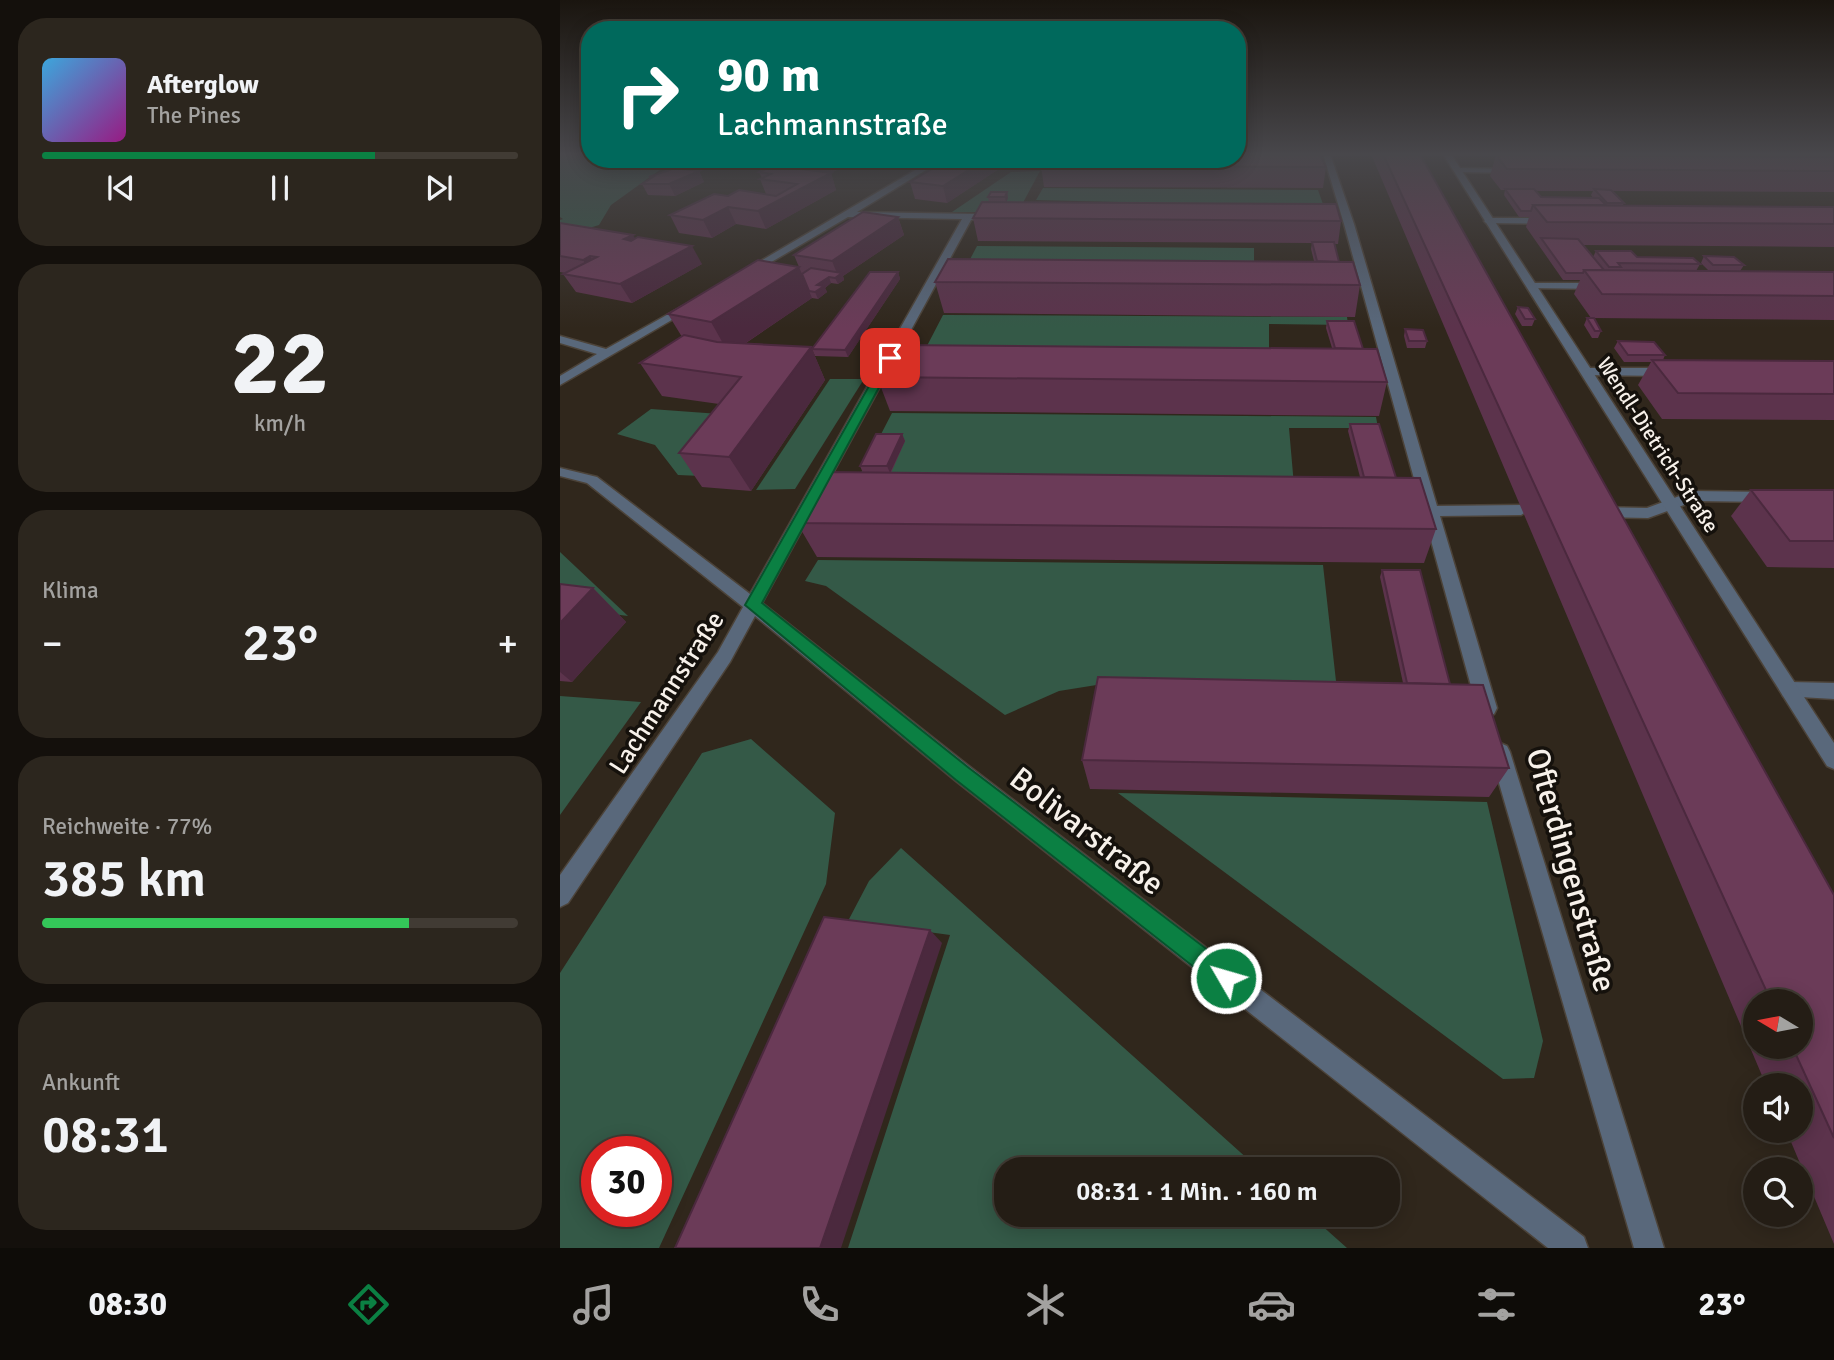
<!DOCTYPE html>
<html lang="de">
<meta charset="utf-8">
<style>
body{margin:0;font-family:Signika,sans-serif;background:#2c261e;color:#f1f3f6;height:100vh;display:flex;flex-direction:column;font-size:26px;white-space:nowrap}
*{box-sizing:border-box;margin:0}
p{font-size:23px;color:#a3a2a0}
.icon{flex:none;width:38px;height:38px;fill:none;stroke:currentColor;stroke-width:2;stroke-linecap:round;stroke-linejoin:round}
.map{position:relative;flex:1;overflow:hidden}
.panel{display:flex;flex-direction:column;gap:18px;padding:18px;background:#14100c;width:560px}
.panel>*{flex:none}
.top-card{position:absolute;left:21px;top:21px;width:665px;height:147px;border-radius:28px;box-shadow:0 4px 18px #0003,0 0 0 2px #413b34;background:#00695c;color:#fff;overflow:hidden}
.needle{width:46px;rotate:280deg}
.buttons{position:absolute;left:1183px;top:989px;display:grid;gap:14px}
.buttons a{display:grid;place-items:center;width:70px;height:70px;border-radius:50%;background:#241d15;box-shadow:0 4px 18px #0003,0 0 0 2px #413b34;font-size:35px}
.speed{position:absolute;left:21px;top:1136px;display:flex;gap:14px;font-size:35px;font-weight:700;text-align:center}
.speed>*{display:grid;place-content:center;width:91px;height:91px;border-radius:50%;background:#241d15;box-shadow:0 4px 18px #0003,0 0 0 2px #413b34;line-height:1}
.speed .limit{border:10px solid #d22;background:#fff;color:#111}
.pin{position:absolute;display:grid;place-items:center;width:60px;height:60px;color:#fff;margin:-30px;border-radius:14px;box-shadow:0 4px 10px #0006}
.me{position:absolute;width:77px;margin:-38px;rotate:308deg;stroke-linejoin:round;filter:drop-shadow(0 0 5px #0008)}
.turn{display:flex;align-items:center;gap:24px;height:147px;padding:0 21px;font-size:32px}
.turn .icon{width:91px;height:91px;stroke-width:2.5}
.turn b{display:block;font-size:49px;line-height:60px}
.big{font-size:52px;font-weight:600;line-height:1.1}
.panel .card{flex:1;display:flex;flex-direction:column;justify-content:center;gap:10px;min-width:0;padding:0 24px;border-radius:28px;background:#2c261e}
.panel .dial{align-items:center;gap:0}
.dial b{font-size:91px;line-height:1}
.song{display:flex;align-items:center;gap:21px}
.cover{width:84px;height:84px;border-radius:10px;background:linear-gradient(135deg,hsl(200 70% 55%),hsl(310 70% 35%))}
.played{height:7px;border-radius:4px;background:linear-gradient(90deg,#0b8043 70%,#413b34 70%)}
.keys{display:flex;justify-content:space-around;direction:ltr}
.heat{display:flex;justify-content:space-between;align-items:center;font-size:38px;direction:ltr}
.charge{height:10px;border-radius:5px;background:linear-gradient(90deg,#34c759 77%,#413b34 0)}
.trip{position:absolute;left:434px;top:1157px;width:406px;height:70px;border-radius:28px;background:#241d15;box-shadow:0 4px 18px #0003,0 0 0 2px #413b34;font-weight:600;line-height:70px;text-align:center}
.tabs{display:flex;height:112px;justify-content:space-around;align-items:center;background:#0e0c08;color:#a3a2a0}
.tabs .icon{width:49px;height:49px}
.tabs .on{color:#0b8043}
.tabs b{font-size:32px;color:#f1f3f6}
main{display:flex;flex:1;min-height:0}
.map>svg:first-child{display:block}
.green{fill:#345947;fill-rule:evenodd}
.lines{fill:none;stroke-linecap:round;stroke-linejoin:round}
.minor-casing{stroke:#4c4339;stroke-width:3}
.tertiary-casing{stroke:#4c4339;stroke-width:3}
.minor{fill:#59687b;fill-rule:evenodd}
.tertiary{fill:#59687b;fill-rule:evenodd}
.wall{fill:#5c334c;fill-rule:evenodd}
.shaded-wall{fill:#4b293e}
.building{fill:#6b3b58;stroke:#4b293e;stroke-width:2}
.route{fill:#0b8043;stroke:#07532c;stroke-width:2}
.labels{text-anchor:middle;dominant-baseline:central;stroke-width:7;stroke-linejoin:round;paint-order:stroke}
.far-street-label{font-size:21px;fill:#f7f1ea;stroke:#15110c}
.street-label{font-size:26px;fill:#f7f1ea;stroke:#15110c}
.near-street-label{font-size:32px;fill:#f7f1ea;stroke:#15110c}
</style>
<main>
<section class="panel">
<div class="card">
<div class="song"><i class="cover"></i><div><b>Afterglow</b><p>The Pines</p></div></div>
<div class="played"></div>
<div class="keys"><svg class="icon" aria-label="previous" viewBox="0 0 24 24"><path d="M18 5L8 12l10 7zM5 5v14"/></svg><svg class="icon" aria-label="pause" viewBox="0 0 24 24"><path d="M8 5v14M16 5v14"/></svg><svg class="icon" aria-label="next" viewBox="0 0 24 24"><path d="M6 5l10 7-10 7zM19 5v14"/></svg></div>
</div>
<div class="card dial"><b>22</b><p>km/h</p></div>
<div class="card"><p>Klima</p>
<div class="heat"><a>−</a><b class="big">23°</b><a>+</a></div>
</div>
<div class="card"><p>Reichweite · 77%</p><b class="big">385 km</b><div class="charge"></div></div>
<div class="card"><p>Ankunft</p><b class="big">08:31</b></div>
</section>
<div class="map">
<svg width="1274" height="1248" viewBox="0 0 1274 1248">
<rect width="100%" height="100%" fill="#30271c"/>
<g class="green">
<polygon points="0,154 30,154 30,159 115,159 51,205 39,225 0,237 0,220 3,219 0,217"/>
<polygon points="480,171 458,212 392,212 451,172"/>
<polygon points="483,188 758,190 764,207 476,200"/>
<polygon points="417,246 694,248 694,285 397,284"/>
<polygon points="383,315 787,317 788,325 709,324 709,372 355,369"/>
<polygon points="270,379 304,379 235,489 196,490"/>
<polygon points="91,409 187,416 141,476 118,475 95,445 57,434"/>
<polygon points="332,413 816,417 818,428 729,428 735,497 290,494"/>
<polygon points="0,552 68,616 0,607"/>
<polygon points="258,560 763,565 777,690 549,683 499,691 445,715 266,586 245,581"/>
<polygon points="0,696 81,702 0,815"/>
<path d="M191,739L275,813L266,884L99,1248H0V973L142,753ZM37,1152H96V1211H37Z"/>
<polygon points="558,793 927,802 983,1041 974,1078 943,1079"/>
<polygon points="341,848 699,1169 446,1169 446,1214 750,1215 787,1248 288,1248 390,935 288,921 309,881"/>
</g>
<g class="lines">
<defs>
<g id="minor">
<polygon points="763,154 770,154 794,224 877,506 961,505 969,510 961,515 880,516 937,708 934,714 927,716 920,714 917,708 784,224"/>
<polygon points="1254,154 1263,154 1274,160 1274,165"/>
<polygon points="374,159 384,159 297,212 416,214 420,217 411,220 202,603 410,767 1024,1237 1028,1248 988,1248 396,781 195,616 170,662 8,903 0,907 0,875 158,652 183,607 27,483 0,476 0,468 37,477 190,594 402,219 288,217 191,274 182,272"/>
<polygon points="898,168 956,169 960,171 956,173 895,172"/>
<polygon points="929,218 992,218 997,221 992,224 926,223 924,221"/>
<polygon points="972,283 1042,283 1047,286 1042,289 968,288 967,286"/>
<polygon points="130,302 134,303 134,307 0,385 0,376 37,354 0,343 0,336 46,349"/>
<polygon points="1026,368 1107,368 1113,372 1107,376 1022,375 1022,369"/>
<polygon points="1133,491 1208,492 1215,497 1208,502 1135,501 1088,518 1039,517 1031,512 1039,507 1087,508"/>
<polygon points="1230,682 1274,683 1274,699 1223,696 1221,690 1223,684"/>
<polygon points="940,743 947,746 950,752 1104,1248 1074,1248 930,752 933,746"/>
</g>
<polygon id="tertiary" points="883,154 891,154 1274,743 1274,769 1267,766"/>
</defs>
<use href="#minor" class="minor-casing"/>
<use href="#tertiary" class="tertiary-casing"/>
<use href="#minor" class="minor"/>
<use href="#tertiary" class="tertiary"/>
</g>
<g class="wall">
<polygon points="697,154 752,154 766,167 763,188 484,187 481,166"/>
<path d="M811,154H860L1274,895V1244L1226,1130H1241V1085H1206ZM1195,1001H1241V1046H1195Z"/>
<path d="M1211,154H1250L1254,156L1253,157H1274V192L1053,191L1064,203L1063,205L1274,207V247L1023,245L1033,257L1036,251L1077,257L1140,264L1136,271H1149L1141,263L1144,256L1184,265L1180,271L1274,272V320L1031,318L1014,294L1020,280H1003L966,227L969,217H959L944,195L945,190H941L930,176L936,155L1212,157L1210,155ZM975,191H1033L1031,195L1033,198L981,197Z"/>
<polygon points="88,159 105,159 102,161 89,161"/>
<polygon points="133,159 163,159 161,160"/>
<polygon points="226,159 298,159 271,173 276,190 206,229 176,224 152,238 119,233 110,215 168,196 206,194 200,179 202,178 199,172"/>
<polygon points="389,159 454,159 387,203 355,199 350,182"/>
<polygon points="139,171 144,182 115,196 88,195 82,184 90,179 89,177"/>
<polygon points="447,192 448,198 446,202 781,221 778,244 774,244 779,262 800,285 795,317 384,313 375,282 754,261 751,249 752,243 418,241 413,218 429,202 428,197"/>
<polygon points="338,217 344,235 283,276 284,280 278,284 271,283 265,288 267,292 258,299 252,298 186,343 251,347 265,380 191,491 142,487 119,453 159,404 102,396 80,363 122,337 108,314 239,267 234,255"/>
<polygon points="0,223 75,238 142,264 72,303 16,292 3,274 5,273 0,272"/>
<polygon points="338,272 340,279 288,357 255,356 252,349"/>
<polygon points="958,307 975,319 972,326 962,326 955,314"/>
<polygon points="1027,318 1041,331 1038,338 1032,338 1024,325"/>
<polygon points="767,321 803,349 827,382 819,416 330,411 317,377 772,348 766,328"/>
<polygon points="845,329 867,341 865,348 847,348 844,336"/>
<polygon points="1058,341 1105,355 1103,360 1274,361 1274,420 1102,419 1078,385 1091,362 1064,362 1054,348"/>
<polygon points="790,424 836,478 876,529 864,563 257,557 237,523 303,473 300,466 342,434 345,441 331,473 800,477 788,431"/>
<polygon points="1191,490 1274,490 1274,568 1207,567 1171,516"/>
<polygon points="822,570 890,684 949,768 929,797 530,789 522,760 843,683 820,577"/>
<polygon points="0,584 33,588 66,622 12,682 0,681"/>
</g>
<g class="shaded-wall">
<polygon points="261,159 272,159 276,170 271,173 276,190 206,229 198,211 247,185 241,169"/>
<polygon points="272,159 298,159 276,170"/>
<polygon points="426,159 454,159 387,203 383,186"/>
<polygon points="139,171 144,182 115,196 109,184"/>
<polygon points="447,192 448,198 446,203 445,197"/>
<polygon points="168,207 176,224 152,238 143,220"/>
<polygon points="338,217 344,235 283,276 284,280 278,284 275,278 278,276 272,261"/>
<polygon points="73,235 84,253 64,239"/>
<polygon points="132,246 142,264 72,303 60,284"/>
<polygon points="30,256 42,274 35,278 23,260"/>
<polygon points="239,267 252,298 169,354 151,322"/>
<polygon points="338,272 340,279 288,357 285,350"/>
<polygon points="269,277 271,283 265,288 267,292 258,299 255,292 257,285"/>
<polygon points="251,347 265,380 191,491 169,457"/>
<polygon points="342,434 345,441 330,473 327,466"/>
<polygon points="33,588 66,622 12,682 0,672 0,623"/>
<polygon points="370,930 382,943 281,1248 260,1248"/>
</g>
<g class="building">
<polygon points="677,154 760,155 766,167 481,166 484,159 677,159"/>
<polygon points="823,154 860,154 1274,895 1274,1138 1232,1046 1241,1046 1241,1001 1211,1001"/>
<polygon points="1219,154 1250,154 1254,156 1222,156"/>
<polygon points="936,155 1274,157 1274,171 947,169"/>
<polygon points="226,159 261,159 241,169 271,173 198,211 168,207 143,220 110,215 154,194 168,196 179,190 216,196 237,184 200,179 211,174 199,172"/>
<polygon points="389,159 426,159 383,186 350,182"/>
<polygon points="432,159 445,159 433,167"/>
<polygon points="115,168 139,171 109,184 82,184 93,177 89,177"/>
<polygon points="945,189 974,189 981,197 1039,198 1046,205 973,205 971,211 961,211"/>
<polygon points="1034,189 1051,190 1064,203 1047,203"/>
<polygon points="431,192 447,192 445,197 428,197"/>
<polygon points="422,202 776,204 781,221 413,218"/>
<polygon points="973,205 1274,207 1274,224 987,222"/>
<polygon points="303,212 338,217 272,261 234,255"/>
<polygon points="0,223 73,235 64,239 71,241 78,237 132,246 60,284 3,274 37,257 30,256 23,260 0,256"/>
<polygon points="981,238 1018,239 1044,270 1024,270 1023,273 1006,273"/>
<polygon points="752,242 774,242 779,262 757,261"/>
<polygon points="1036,251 1071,251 1077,257 1133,258 1140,264 1058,263 1061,267 1049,267"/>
<polygon points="1144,256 1174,257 1184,265 1153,265"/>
<polygon points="388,259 793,262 800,285 375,282"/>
<polygon points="198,260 239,267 151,322 108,314"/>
<polygon points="251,268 282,273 275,278 269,277 257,285 264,286 255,292 249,291 242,274"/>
<polygon points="1024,270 1274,272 1274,296 1042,294"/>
<polygon points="310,272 338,272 285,350 252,349"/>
<polygon points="958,307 968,308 975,319 965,319"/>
<polygon points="1027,318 1034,318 1041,331 1035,331"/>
<polygon points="767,321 794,321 803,349 775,348"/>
<polygon points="845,329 863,330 867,341 849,341"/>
<polygon points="124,335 157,342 251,347 169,457 119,453 181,377 80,363"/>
<polygon points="1058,341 1094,342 1105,355 1068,355"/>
<polygon points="336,345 817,349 827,382 317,377"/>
<polygon points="1092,360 1274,361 1274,394 1118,393"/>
<polygon points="790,424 819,424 836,478 804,477"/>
<polygon points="316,434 342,434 327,466 300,466"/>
<polygon points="266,472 860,478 876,529 237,523"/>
<polygon points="1191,490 1274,490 1274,541 1230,541"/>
<polygon points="822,570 860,570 890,684 847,683"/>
<polygon points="0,584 33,588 0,623"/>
<polygon points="538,677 923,685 949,768 522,760"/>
<polygon points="264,917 370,930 260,1248 115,1248"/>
</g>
<linearGradient id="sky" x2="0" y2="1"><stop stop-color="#1a150f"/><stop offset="0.47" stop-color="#48474b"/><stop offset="1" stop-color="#48474b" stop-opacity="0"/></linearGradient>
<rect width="1274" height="328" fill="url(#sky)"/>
<polygon class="route" points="326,356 335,358 202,603 409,768 674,970 677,978 674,986 666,990 658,986 396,780 185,605"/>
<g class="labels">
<g class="far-street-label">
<text transform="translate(1098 445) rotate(57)">Wendl-Dietrich-Straße</text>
</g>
<g class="street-label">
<text transform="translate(107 693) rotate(-57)">Lachmannstraße</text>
</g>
<g class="near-street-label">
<text transform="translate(527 831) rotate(38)">Bolivarstraße</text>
<text transform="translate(1011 870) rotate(74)">Ofterdingenstraße</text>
</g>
</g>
</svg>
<div class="buttons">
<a><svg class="needle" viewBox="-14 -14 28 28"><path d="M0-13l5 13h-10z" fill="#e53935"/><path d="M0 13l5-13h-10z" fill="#a3a2a0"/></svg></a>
<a><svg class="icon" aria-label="sound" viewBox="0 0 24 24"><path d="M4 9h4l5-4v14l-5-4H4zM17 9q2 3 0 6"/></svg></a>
<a><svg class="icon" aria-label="search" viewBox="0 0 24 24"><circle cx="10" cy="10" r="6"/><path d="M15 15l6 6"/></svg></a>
</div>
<div class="speed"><div class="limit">30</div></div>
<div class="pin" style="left:330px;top:358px;background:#d93025"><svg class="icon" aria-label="arrive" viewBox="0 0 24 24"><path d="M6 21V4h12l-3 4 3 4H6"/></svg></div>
<svg class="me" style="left:666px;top:978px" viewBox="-20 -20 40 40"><circle r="17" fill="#0b8043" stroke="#fff" stroke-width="3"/><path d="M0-11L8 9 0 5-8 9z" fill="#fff"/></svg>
<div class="trip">08:31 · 1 Min. · 160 m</div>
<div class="top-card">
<div class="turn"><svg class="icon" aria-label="right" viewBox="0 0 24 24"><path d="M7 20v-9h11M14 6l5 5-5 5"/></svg><div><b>90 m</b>Lachmannstraße</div></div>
</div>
</div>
</main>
<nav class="tabs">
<b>08:30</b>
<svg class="icon on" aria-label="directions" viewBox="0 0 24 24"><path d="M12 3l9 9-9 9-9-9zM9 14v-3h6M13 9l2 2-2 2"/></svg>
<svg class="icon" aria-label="music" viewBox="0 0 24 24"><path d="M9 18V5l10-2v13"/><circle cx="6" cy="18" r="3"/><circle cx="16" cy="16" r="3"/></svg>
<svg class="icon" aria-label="phone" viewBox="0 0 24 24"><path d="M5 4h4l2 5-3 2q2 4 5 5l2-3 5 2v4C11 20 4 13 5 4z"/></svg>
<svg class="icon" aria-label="climate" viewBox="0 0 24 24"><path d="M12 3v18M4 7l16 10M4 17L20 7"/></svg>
<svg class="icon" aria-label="car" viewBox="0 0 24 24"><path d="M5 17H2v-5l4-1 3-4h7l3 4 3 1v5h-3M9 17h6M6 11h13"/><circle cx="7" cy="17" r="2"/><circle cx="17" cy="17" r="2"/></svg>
<svg class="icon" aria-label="filters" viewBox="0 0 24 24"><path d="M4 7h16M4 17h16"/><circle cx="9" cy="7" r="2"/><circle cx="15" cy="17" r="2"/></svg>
<b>23°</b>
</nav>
